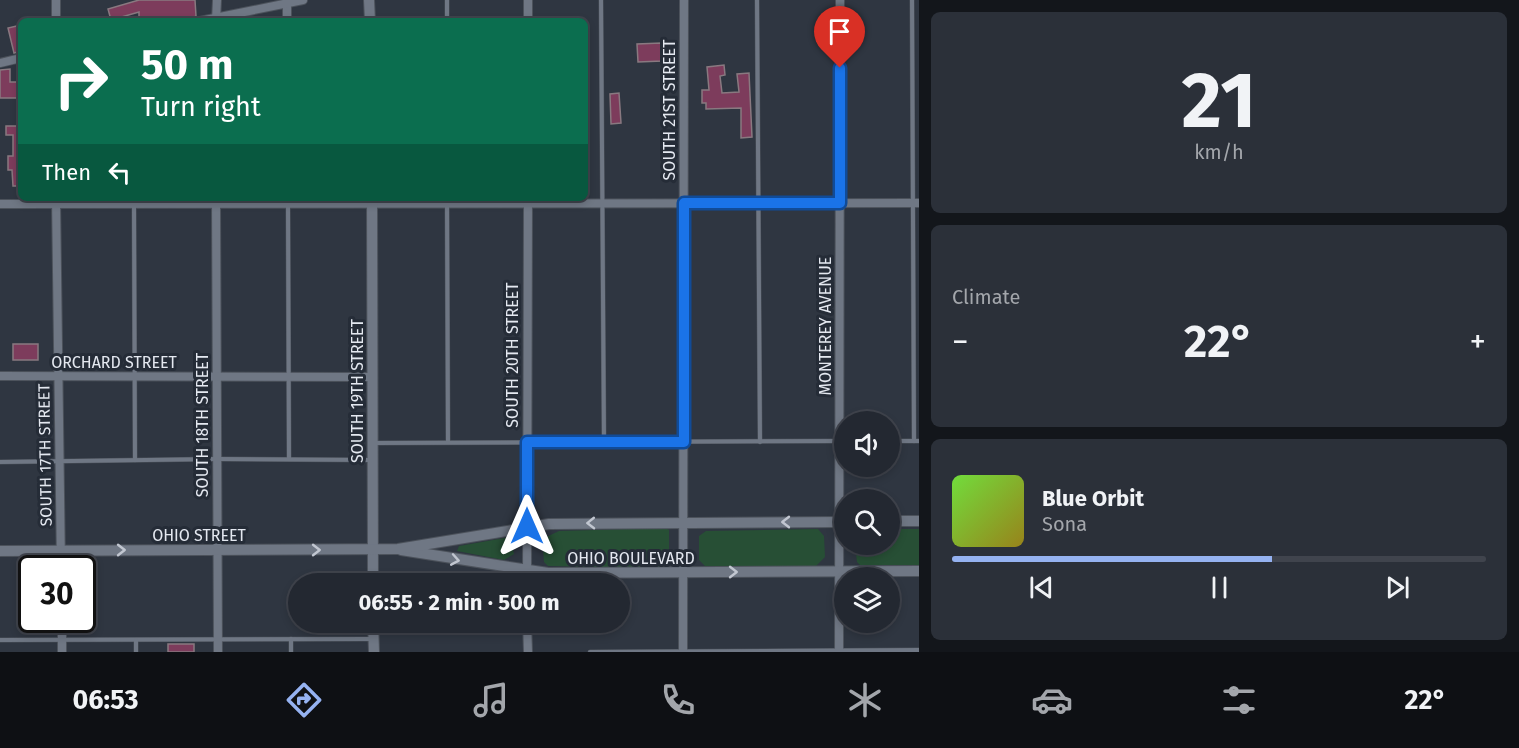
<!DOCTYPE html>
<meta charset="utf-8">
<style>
body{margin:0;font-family:"Fira Sans",sans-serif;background:#2b3039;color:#f1f3f6;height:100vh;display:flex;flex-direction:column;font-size:22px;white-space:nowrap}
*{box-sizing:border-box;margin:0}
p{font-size:20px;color:#a3a6ab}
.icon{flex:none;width:33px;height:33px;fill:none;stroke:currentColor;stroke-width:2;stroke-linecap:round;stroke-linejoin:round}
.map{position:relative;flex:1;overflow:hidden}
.panel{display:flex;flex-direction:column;gap:12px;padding:12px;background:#13161b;width:600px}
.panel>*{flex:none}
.hud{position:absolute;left:18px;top:18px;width:570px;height:183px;border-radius:9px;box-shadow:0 3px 9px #0003,0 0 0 2px #40444d;background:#0b6e4f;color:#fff;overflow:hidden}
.buttons{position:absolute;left:834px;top:411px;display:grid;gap:12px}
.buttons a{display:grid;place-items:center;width:66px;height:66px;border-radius:50%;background:#232831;box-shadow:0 3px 9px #0003,0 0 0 2px #40444d;font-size:30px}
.speed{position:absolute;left:18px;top:555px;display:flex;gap:12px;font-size:30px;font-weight:700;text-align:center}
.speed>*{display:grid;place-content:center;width:78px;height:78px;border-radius:50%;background:#232831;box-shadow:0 3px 9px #0003,0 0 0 2px #40444d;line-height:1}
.speed .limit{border:3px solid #111;border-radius:9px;background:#fff;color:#111}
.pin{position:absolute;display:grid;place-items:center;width:51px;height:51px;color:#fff;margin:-62px -26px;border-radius:50% 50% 50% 0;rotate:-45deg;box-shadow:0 0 6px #0007}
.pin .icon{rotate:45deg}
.me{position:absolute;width:66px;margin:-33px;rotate:0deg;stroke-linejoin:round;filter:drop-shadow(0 0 4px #0008)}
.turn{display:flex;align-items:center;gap:21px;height:126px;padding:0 24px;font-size:27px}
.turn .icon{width:78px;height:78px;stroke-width:2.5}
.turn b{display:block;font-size:42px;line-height:51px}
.then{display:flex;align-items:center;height:57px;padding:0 24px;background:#0003;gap:12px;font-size:22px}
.big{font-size:45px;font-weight:700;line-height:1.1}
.panel .card{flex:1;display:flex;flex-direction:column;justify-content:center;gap:9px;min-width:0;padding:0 21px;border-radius:9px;background:#2b3039}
.panel .dial{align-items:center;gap:0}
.dial b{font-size:78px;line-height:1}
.song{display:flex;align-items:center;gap:18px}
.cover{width:72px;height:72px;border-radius:9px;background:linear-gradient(135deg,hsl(100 70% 55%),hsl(50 70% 35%))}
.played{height:6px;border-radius:3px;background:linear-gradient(90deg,#95b2f1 60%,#40444d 60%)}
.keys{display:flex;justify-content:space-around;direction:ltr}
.heat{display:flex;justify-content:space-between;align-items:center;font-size:33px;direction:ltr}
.trip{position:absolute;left:288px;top:573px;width:342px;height:60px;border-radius:30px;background:#232831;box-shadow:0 3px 9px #0003,0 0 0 2px #40444d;font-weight:700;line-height:60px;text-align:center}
.tabs{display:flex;height:96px;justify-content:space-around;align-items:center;background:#0e1014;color:#a3a6ab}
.tabs .icon{width:42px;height:42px}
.tabs .active{color:#95b2f1}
.tabs b{font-size:27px;color:#f1f3f6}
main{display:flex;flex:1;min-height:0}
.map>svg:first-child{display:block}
.green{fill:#274f35}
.building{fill:#7d3c5c;stroke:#897980;stroke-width:1.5}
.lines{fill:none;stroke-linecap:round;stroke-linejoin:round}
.service-casing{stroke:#4c525b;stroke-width:5}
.minor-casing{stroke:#4c525b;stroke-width:10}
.tertiary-casing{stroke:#4c525b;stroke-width:12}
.service{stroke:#6f7784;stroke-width:4}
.minor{stroke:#6f7784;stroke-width:8}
.tertiary{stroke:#6f7784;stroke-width:10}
.oneway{stroke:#c1c6d0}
.route-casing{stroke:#114b97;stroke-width:15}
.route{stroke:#1a73e8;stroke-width:10}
.labels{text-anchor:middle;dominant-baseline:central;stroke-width:6;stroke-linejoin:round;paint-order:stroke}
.street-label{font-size:16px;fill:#e4e8f0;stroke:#252c37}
</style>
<main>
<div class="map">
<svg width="919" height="652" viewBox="0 0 919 652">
<rect width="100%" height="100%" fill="#2f3641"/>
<g class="green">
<polygon points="666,528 669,530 669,557 659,568 548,566 544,562 542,539 559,531"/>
<polygon points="818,529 824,536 825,557 816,566 705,566 699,560 699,536 706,531"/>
<polygon points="890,529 919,529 919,565 860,565 857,562 855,545 890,544"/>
<polygon points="510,537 514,554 504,560 457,551 459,546"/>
</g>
<g class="building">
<polygon points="139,0 195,0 196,16 188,21 186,19 139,21 139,12 111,20 108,9"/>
<polygon points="21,25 19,40 21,51 14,53 8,28"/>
<polygon points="661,43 662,61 638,62 637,44"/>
<polygon points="724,65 725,75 720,76 722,93 739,92 737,74 749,73 752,137 741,138 741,108 706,109 706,103 702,103 702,90 709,90 707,67"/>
<polygon points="10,69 10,82 21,82 21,98 0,98 0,70"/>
<polygon points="619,93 621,123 611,124 610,94"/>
<polygon points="6,126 21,126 21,186 13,186 12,170 8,170 8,156 13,156 13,135 6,135"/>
<rect x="13" y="344" width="25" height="16"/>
<rect x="168" y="644" width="26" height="8"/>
</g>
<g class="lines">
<defs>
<g id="service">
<polyline points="447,0 447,21"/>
<polyline points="601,0 604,442"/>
<polyline points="757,0 760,442"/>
<polyline points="912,0 914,441"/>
<polyline points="447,198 448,442"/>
<polyline points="288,205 289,459"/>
<polyline points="134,206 135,460"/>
<polyline points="890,441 919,441"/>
<polyline points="376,443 844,441"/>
<polyline points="0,462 218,459 371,460"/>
<polyline points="0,640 371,639"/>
<polyline points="136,640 136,652"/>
<polyline points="291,652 291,639"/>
<polyline points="590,652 919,650"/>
</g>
<g id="minor">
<polyline points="56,0 56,21"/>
<polyline points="528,0 528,21"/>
<polyline points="287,4 287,21"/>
<polyline points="200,21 303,0"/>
<polyline points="216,21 217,0"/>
<polyline points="0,63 21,58"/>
<polyline points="56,198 61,568"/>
<polyline points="216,198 218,652"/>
<polyline points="0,204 919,203"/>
<polyline points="0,376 372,377"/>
<polyline points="527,584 528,198"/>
<polyline points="62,620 62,652"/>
<polyline points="527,622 528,652"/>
<polyline points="683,652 684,0"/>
<polyline points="839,652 840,0"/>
</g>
<g id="tertiary">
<polyline points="369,0 370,21"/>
<polyline points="372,198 373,584"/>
<polyline points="890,521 919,521"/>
<polyline points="401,550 548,573 919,571"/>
<polyline points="0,551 398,549 549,524 844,522"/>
<polyline points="373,622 374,652"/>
</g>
</defs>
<use href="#service" class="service-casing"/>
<use href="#minor" class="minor-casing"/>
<use href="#tertiary" class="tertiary-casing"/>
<use href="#service" class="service"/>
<use href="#minor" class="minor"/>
<use href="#tertiary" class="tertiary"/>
</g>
<defs><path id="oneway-chevron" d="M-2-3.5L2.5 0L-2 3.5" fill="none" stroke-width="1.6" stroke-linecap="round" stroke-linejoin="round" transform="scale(1.5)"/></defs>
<g class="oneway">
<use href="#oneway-chevron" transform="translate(786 522) rotate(180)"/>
<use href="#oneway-chevron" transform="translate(591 523) rotate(179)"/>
<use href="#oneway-chevron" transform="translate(121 550)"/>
<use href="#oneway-chevron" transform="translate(316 550)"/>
<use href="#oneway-chevron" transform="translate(455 560) rotate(10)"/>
<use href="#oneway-chevron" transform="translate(733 572)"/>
</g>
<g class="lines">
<defs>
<polyline id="route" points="527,526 527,442 684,442 684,203 840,203 840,68"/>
</defs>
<use href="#route" class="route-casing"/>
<use href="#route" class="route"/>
</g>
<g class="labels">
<g class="street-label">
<text transform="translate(669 110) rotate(-90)">SOUTH 21ST STREET</text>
<text transform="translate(825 326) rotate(-90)">MONTEREY AVENUE</text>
<text transform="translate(512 355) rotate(-90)">SOUTH 20TH STREET</text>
<text x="114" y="362">ORCHARD STREET</text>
<text transform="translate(357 391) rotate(-90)">SOUTH 19TH STREET</text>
<text transform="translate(202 425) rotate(-90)">SOUTH 18TH STREET</text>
<text transform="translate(45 455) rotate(-91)">SOUTH 17TH STREET</text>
<text x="199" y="535">OHIO STREET</text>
<text x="631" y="558">OHIO BOULEVARD</text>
</g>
</g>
</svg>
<div class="buttons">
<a><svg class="icon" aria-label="sound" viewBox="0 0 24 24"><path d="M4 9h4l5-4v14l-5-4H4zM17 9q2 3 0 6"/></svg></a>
<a><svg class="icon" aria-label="search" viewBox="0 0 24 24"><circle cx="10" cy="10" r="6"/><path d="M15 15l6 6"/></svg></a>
<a><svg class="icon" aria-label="layers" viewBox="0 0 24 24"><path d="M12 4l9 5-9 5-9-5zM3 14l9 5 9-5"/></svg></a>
</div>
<div class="speed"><div class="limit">30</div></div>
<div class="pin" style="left:840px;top:68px;background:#d93025"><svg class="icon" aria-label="arrive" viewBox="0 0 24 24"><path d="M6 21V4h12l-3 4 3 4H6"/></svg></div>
<svg class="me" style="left:527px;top:526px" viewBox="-20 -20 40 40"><path d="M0-17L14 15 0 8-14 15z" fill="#1a73e8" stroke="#fff" stroke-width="4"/></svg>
<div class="trip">06:55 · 2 min · 500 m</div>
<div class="hud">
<div class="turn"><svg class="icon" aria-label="right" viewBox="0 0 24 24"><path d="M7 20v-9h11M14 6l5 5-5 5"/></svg><div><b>50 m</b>Turn right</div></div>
<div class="then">Then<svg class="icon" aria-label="left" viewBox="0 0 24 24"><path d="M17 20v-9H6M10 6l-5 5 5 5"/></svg></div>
</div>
</div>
<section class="panel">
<div class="card dial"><b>21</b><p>km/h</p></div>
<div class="card"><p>Climate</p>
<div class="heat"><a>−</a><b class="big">22°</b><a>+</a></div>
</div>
<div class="card">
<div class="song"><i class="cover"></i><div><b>Blue Orbit</b><p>Sona</p></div></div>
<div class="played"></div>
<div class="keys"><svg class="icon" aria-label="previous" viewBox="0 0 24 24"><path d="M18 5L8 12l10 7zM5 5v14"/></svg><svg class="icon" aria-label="pause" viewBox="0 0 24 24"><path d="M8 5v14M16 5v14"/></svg><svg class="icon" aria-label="next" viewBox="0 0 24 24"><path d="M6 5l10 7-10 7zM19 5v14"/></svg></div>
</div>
</section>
</main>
<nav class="tabs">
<b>06:53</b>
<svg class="icon active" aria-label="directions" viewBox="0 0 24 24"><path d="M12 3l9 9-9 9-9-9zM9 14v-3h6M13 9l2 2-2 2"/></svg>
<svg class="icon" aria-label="music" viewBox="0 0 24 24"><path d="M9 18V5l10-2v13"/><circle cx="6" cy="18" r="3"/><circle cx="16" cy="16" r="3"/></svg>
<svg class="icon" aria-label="phone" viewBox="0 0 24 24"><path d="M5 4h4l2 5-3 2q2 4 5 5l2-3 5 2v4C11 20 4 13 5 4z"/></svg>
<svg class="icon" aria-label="climate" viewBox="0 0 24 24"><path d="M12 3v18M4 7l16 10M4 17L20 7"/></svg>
<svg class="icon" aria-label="car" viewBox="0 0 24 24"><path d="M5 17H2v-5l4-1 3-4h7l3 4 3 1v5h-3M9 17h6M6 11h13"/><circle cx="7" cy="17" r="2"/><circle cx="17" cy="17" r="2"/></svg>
<svg class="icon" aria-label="filters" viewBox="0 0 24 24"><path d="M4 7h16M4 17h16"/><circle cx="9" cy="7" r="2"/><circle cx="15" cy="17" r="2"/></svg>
<b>22°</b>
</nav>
